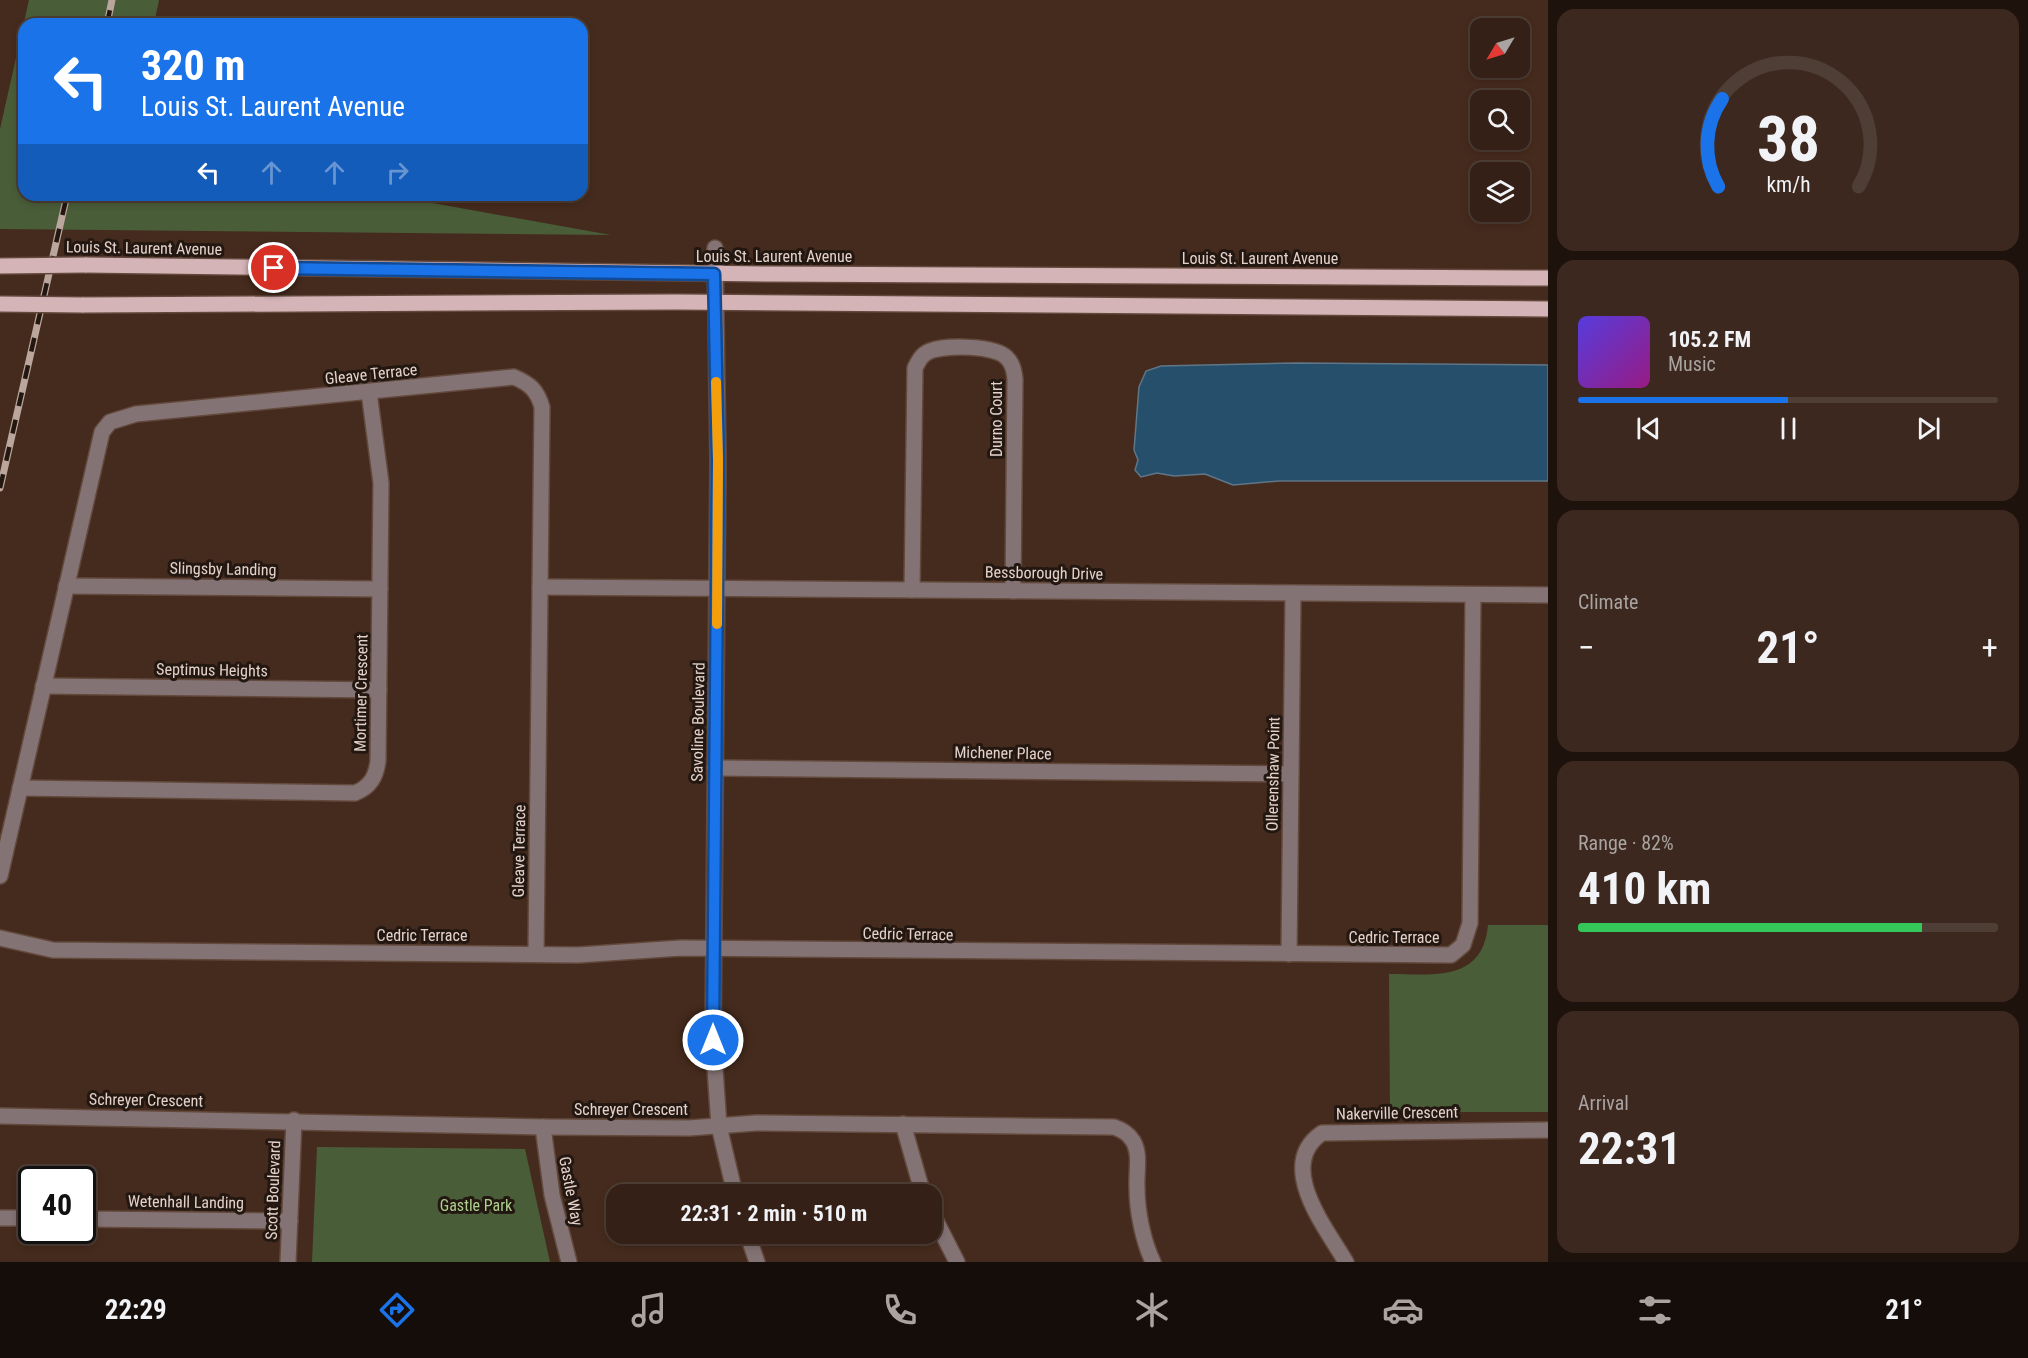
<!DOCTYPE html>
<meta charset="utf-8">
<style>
body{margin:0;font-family:"Roboto Condensed",sans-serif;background:#3c281f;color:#f1f3f6;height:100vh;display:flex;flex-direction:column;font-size:22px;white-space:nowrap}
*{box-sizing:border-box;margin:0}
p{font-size:20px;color:#a9a3a1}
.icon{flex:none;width:33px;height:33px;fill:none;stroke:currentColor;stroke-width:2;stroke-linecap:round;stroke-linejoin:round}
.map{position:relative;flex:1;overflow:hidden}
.drawer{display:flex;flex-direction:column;gap:9px;padding:9px;background:#1d120c;width:480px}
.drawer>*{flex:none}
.guide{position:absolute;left:18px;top:18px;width:570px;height:183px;border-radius:18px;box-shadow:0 3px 9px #0003,0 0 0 2px #4e3e35;background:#1a73e8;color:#fff;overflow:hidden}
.needle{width:39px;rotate:232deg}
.controls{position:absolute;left:1470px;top:18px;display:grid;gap:12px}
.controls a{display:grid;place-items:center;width:60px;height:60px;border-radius:12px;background:#342016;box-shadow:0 3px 9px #0003,0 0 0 2px #4e3e35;font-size:30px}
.speed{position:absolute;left:18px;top:1166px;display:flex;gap:12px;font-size:30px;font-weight:700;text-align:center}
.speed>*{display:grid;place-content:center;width:78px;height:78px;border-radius:50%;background:#342016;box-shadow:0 3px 9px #0003,0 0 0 2px #4e3e35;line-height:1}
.speed .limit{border:3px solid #111;border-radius:9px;background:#fff;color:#111}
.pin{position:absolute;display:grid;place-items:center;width:51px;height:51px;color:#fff;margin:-26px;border:3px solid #fff;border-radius:50%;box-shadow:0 2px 6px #0007}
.me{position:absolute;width:66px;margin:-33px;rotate:0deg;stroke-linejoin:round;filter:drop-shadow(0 0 4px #0008)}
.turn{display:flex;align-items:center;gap:21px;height:126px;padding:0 24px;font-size:27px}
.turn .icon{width:78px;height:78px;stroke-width:2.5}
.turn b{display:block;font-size:42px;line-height:51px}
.lanes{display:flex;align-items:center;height:57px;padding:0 24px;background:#0003;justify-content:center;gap:30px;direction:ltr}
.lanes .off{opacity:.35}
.big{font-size:45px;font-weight:700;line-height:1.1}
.drawer .widget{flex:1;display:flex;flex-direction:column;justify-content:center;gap:9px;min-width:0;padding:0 21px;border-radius:18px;background:#3c281f}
.drawer .dial{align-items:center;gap:0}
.dial svg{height:156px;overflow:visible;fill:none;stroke:#4e3e35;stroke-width:7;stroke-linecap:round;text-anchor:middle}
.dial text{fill:#f1f3f6;stroke:none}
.song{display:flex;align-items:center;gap:18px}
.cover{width:72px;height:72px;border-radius:9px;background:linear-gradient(135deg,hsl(250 70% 55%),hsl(310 70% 35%))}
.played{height:6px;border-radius:3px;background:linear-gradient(90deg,#1a73e8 50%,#4e3e35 50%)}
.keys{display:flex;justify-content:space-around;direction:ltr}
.heat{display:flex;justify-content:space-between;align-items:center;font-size:33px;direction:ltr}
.charge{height:9px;border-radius:4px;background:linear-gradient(90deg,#34c759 82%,#4e3e35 0)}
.trip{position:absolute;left:606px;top:1184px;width:336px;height:60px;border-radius:18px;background:#342016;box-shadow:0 3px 9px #0003,0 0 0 2px #4e3e35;font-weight:700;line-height:60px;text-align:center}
.tabs{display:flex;height:96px;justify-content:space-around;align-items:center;background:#150d09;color:#a9a3a1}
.tabs .icon{width:42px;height:42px}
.tabs .current{color:#1a73e8}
.tabs b{font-size:27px;color:#f1f3f6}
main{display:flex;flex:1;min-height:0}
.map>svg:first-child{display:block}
.green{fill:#4a5d39}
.water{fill:#264f6b;stroke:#5f7688;stroke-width:1.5}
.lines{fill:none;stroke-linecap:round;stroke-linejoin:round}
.minor-casing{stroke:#62493c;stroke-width:18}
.major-casing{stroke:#62493c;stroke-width:18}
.minor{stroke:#847375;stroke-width:15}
.major{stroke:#d5b4b8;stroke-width:15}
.rail-casing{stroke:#bba69d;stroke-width:7}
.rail{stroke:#231711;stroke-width:4.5;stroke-dasharray:14;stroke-linecap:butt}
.major-bridge-casing{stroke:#62493c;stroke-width:18;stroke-linecap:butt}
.major-bridge{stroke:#d5b4b8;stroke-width:15}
.route-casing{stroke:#114b97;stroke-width:15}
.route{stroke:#1a73e8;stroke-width:10}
.slow{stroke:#f59e0b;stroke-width:10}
.labels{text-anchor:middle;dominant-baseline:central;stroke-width:6;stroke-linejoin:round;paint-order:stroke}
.street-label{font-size:16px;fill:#e4d2ca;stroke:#231711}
.park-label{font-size:16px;fill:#add08e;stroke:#231711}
</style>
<main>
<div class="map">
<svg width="1548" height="1262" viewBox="0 0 1548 1262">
<rect width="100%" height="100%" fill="#452b1d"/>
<g class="green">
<polygon points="29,0 159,0 154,24 24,24 24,195 388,195 611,235 0,229 0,129"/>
<path d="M1488,925H1548V1112H1390L1389,974C1432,974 1483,983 1488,925Z"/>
<polygon points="317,1147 525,1149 550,1262 312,1262"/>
</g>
<polygon class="water" points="1296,363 1548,365 1548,481 1279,481 1233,485 1205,474 1174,476 1157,473 1141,477 1135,470 1138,460 1134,450 1139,387 1146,371 1161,366"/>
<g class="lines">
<defs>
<g id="minor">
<polyline points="715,248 718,460 713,1040 719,1126 735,1194"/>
<polyline points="66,586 380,589"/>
<polyline points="540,587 1548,595"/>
<path d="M912,590L915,368C919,360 922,354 930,351C945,345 996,345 1007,358C1013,364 1014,371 1015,379L1013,591"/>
<polyline points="43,686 379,690"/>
<polyline points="715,768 1291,774"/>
<path d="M20,788L355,793C370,787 376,777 378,761L381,483L369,392"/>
<path d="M0,876L102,432L110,422L136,414L514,377C530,384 537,390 542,407L536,954"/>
<polyline points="0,938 53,950 578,955 681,948 1451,955 1463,945 1470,923 1473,595"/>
<polyline points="1289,954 1293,593"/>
<path d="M0,1116L543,1127L689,1128L756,1123L1114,1127C1122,1130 1128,1133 1133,1141C1141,1154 1136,1172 1137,1188C1137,1211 1143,1241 1153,1262"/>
<polyline points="903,1124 923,1194"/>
<polyline points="543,1127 552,1195 569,1262"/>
<polyline points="932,1213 957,1262"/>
<polyline points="0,1218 32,1218"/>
<polyline points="82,1219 290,1221"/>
<polyline points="747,1233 757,1262"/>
<polyline points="288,1262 294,1120"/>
<path d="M1346,1262C1326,1228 1275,1165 1322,1133L1548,1130"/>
</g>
<g id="major">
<polyline points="85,265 766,274 1548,278"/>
<polyline points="82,305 676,302 1548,309"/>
</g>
</defs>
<use href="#minor" class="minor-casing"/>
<use href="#major" class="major-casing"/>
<use href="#minor" class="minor"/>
<use href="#major" class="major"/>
<defs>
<g id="rail">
<polyline points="107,24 112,0"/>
<polyline points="0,488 67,195"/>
</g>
</defs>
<use href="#rail" class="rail-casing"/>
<use href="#rail" class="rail"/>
<defs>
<g id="major-bridge">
<polyline points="0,266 85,265"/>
<polyline points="0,304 82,305"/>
</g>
</defs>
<use href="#major-bridge" class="major-bridge-casing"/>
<use href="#major-bridge" class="major-bridge"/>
</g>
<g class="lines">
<defs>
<polyline id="route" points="274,268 714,274 718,460 713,1040"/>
</defs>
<use href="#route" class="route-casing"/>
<use href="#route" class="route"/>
<polyline class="slow" points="716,382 718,460 717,624"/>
</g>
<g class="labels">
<g class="street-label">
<text transform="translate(144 248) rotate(1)">Louis St. Laurent Avenue</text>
<text x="774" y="256">Louis St. Laurent Avenue</text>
<text x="1260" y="258">Louis St. Laurent Avenue</text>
<text transform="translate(371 374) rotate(-6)">Gleave Terrace</text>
<text transform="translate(996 419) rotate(-90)">Durno Court</text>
<text transform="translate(223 569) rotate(1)">Slingsby Landing</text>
<text transform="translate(1044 573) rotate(1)">Bessborough Drive</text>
<text transform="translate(212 670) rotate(1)">Septimus Heights</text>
<text transform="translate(361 693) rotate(-89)">Mortimer Crescent</text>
<text transform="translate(698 722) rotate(-89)">Savoline Boulevard</text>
<text transform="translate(1003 753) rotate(1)">Michener Place</text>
<text transform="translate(1273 774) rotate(-89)">Ollerenshaw Point</text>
<text transform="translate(519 851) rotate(-89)">Gleave Terrace</text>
<text transform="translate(908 934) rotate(1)">Cedric Terrace</text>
<text x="422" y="935">Cedric Terrace</text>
<text x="1394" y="937">Cedric Terrace</text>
<text transform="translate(146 1100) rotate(1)">Schreyer Crescent</text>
<text x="631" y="1109">Schreyer Crescent</text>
<text transform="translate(1397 1113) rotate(-1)">Nakerville Crescent</text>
<text transform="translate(273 1190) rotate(-88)">Scott Boulevard</text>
<text transform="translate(571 1191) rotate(79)">Gastle Way</text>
<text transform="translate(186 1202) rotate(1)">Wetenhall Landing</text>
</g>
<g class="park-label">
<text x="476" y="1205">Gastle Park</text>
</g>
</g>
</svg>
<div class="controls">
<a><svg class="needle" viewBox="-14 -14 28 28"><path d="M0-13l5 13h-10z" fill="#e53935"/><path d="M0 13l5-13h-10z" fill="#a9a3a1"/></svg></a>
<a><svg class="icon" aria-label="search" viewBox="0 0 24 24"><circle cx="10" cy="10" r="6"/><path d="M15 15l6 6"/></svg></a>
<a><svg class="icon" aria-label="layers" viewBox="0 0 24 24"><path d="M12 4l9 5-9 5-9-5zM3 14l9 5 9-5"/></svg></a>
</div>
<div class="speed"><div class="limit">40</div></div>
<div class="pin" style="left:274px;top:268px;background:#d93025"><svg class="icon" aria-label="arrive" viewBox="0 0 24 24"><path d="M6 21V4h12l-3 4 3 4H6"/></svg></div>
<svg class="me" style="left:713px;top:1040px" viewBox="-20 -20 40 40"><circle r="17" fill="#1a73e8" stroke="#fff" stroke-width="3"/><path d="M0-11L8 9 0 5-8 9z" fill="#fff"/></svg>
<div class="trip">22:31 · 2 min · 510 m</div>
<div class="guide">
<div class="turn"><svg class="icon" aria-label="left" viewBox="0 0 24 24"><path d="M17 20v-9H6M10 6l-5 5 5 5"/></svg><div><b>320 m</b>Louis St. Laurent Avenue</div></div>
<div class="lanes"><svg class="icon" aria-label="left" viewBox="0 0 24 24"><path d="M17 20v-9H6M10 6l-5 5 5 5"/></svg><svg class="icon off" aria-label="ahead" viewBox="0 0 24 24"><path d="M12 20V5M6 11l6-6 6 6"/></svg><svg class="icon off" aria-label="ahead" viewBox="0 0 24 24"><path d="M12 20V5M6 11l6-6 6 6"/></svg><svg class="icon off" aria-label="right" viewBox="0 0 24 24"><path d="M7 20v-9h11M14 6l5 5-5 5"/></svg></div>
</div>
</div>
<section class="drawer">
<div class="widget dial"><svg viewBox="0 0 100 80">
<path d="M14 69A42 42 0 1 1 86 69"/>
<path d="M14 69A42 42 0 0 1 16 24" stroke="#1a73e8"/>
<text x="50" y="56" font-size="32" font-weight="700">38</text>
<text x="50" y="72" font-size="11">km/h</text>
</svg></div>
<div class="widget">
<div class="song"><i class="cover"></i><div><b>105.2 FM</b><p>Music</p></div></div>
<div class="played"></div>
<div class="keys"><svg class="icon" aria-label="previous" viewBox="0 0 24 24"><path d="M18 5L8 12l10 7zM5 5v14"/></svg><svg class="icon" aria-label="pause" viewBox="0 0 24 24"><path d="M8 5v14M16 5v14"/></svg><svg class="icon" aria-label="next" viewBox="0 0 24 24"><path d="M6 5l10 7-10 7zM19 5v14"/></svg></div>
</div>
<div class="widget"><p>Climate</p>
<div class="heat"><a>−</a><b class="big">21°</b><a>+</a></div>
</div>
<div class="widget"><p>Range · 82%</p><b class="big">410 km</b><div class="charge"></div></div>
<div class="widget"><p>Arrival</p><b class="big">22:31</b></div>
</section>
</main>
<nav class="tabs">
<b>22:29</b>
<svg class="icon current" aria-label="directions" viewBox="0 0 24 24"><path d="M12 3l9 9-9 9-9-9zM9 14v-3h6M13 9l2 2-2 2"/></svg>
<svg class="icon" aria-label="music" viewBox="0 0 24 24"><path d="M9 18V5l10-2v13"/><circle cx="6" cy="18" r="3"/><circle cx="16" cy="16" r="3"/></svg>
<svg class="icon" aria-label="phone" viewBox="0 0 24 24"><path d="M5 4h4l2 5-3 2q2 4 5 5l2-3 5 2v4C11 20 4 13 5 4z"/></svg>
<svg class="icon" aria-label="climate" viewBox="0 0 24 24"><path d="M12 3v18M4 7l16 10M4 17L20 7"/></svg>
<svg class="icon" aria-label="car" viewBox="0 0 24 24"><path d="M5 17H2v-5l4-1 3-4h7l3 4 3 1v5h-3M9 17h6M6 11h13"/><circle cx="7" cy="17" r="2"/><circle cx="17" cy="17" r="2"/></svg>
<svg class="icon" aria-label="filters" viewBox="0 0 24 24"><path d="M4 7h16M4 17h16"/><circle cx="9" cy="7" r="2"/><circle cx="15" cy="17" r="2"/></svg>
<b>21°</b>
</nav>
